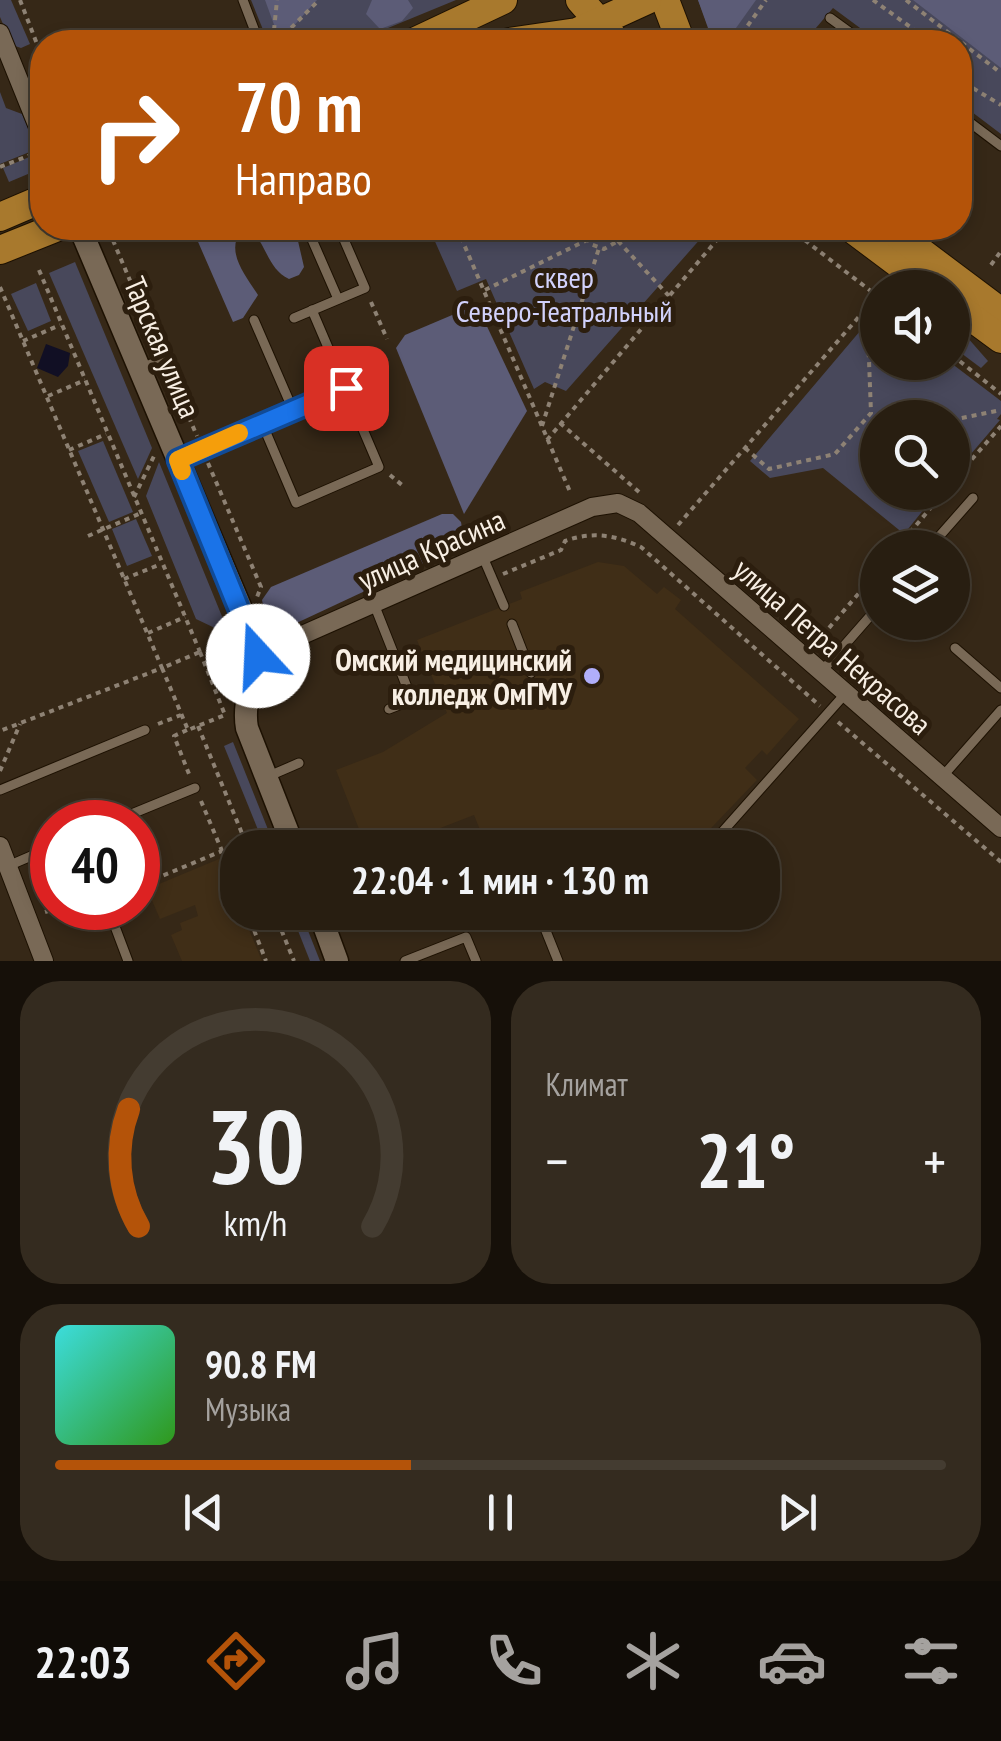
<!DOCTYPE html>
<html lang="ru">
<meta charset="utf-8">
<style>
body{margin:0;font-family:"PT Sans Narrow",sans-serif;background:#342b1f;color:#f1f3f6;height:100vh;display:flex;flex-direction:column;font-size:38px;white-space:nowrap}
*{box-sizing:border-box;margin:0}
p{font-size:32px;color:#a5a29f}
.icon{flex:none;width:55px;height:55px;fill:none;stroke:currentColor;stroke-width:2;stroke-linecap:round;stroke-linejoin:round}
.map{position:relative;height:961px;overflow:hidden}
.drawer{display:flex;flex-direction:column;gap:20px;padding:20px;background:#161009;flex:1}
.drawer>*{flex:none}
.hud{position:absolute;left:30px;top:30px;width:942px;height:210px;border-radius:40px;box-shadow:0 5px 15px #0003,0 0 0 2px #443c31;background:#b45309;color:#fff;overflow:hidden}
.controls{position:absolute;left:860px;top:270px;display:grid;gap:20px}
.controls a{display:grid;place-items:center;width:110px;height:110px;border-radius:50%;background:#281e11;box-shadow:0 5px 15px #0003,0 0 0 2px #443c31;font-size:50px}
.speed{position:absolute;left:30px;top:800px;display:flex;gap:20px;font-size:50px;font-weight:700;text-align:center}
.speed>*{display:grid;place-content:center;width:130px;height:130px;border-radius:50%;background:#281e11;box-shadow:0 5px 15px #0003,0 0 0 2px #443c31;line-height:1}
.speed .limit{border:15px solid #d22;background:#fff;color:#111}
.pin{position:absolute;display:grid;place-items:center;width:85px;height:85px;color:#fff;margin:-42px;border-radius:20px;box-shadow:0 5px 15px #0006}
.me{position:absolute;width:110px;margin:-55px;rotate:340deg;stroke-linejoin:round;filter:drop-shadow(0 0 8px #0008)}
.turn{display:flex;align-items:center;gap:35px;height:210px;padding:0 40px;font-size:45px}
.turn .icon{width:130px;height:130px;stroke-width:2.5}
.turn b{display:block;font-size:70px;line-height:85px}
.big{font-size:75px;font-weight:800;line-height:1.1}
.drawer .widget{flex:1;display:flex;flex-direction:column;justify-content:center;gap:15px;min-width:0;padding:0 35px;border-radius:40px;background:#342b1f}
.drawer .dial{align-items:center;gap:0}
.dial svg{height:260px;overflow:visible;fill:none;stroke:#443c31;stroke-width:7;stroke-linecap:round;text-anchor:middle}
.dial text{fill:#f1f3f6;stroke:none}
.song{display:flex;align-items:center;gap:30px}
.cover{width:120px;height:120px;border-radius:15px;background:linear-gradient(135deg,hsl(180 70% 55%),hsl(110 70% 35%))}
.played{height:10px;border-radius:5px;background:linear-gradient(90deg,#b45309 40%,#443c31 40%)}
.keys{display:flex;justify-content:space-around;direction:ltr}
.heat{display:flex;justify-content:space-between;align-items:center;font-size:55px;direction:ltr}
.drawer .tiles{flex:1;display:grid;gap:20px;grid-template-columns:1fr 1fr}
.widget:last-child{grid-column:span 2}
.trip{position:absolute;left:220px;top:830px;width:560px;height:100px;border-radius:40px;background:#281e11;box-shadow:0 5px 15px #0003,0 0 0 2px #443c31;font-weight:800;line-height:100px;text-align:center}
.tabs{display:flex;height:160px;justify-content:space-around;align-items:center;background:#100c07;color:#a5a29f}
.tabs .icon{width:70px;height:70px}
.tabs .current{color:#b45309}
.tabs b{font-size:45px;color:#f1f3f6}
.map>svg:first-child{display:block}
.built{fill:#402e17}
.green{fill:#48485b}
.forest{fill:#5c5c77}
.water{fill:#110f24}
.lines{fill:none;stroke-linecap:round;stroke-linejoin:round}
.service-casing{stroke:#1d1102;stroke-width:11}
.minor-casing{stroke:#1d1102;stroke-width:20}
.tertiary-casing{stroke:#1d1102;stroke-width:25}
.primary-casing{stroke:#1d1102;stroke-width:30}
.path{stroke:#8e8274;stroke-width:4;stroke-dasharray:5 5;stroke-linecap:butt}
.service{stroke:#796956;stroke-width:9}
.minor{stroke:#796956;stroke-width:18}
.tertiary{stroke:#796956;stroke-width:22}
.primary{stroke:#a8792d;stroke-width:28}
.route-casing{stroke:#114b97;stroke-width:25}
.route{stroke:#1a73e8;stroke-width:18}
.slow{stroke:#f59e0b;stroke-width:18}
.poi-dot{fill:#b0aefa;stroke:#2c1e0e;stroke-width:4}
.labels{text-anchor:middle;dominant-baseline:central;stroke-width:10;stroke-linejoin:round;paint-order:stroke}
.park-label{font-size:30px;fill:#d2d2fc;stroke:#2c1e0e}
.street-label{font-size:30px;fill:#f8efe4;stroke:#2c1e0e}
.poi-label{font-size:30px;font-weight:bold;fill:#f8efe4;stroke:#2c1e0e;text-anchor:end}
</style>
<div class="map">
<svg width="1001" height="961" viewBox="0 0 1001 961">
<rect width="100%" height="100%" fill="#362817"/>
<g class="built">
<polygon points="598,562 624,566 657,594 664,587 681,600 675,609 799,719 767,755 762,750 745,768 757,780 693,847 613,847 591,830 561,847 487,847 474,815 417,837 421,847 366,847 336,770 383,752 447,713 417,640 522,599 520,592"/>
<polygon points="219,859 237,903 238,912 242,913 262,961 182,961 171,935 182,930 180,923 198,916 195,905 160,919 147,889"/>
</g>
<g class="green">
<polygon points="0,0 11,0 30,44 21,48 12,45 0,17"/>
<polygon points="251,0 456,0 354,42 268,42"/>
<polygon points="698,0 1001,0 1001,134 960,103 960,42 879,42 833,8 804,42 714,42"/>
<polygon points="0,92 6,108 22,114 37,149 0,164"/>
<polygon points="34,155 35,167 28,174 9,182 3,168"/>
<polygon points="429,228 710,228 566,391 545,382 534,389 486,279 457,291"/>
<polygon points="75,262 152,448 138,479 49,273"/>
<polygon points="36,283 51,321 28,331 11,294"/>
<polygon points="877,311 878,362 951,363 1001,401 1001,414 997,419 1000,420 953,475 952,418 878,418 878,492 937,493 904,534 823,468 770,478 750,461"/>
<polygon points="953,321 988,361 981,368 953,347"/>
<polygon points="103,441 133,512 109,522 78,451"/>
<polygon points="159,462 230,636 223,638 219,630 196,619 146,496"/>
<polygon points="136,519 152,556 127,566 112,529"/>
<polygon points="233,742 275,847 265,847 224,746"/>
<polygon points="291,913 301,913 320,961 310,961"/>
</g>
<g class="forest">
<polygon points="265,0 317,0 280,41"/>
<polygon points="372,0 408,0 413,8 402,21 380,29 366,14"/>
<polygon points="698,0 756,0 726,42 713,42"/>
<polygon points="913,0 1001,0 1001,68"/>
<path d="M192,228H295L304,267L299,275L289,279C268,269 267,246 252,231H241C225,252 246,276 258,295L243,318L233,322Z"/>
<polygon points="464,310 475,310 483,318 527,411 464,514 396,348 405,335"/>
<path d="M442,514H453L461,522L464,540L457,548L288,627C271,631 265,615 262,600L271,587Z"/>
</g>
<polygon class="water" points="46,344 70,353 68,366 58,377 37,368"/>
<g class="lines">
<defs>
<g id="service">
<polyline points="243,0 259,42"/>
<polyline points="830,18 863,42"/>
<polyline points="960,115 1001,146"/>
<polyline points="307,228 338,299"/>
<polyline points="294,318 365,288 339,228"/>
<polyline points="254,320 293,410"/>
<polyline points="142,368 164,358"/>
<polyline points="262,423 296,503 379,467 312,310"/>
<polyline points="180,458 345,388"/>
<polyline points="929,548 973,498"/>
<polyline points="483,557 504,606"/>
<polyline points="374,604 412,700 389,709"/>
<polyline points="512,624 531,673"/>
<polyline points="955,648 1001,688"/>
<polyline points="822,671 878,607"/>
<polyline points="269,776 299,763"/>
<polyline points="942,777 1001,710"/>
<polyline points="0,790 145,730"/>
<polyline points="112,822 195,788"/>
<polyline points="708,848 845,694"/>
<polyline points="8,866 52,847"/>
<polyline points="108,908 128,961"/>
<polyline points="544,926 558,961"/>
<polyline points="405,961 466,937 476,961"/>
</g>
<g id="minor">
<polyline points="0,33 42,137"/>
<polyline points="257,655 592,507 618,503 639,513 1001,828"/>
<polyline points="0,846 44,961"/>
</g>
<g id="tertiary">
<path d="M80,228L255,642C262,670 241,694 247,728L294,848"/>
<polyline points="319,912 337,961"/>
</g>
<g id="primary">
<polyline points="580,0 617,42"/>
<polyline points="665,0 681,42"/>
<polyline points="414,42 503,0"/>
<polyline points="509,42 577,32 647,0"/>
<polyline points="0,217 42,199"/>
<polyline points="851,228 931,288"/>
<polyline points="889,228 1001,312"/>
<polyline points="0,250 55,228"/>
<polyline points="952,303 1001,339"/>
</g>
</defs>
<use href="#service" class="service-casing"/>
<use href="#minor" class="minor-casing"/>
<use href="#tertiary" class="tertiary-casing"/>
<use href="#primary" class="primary-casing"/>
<g class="path">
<polyline points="20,0 42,57"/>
<polyline points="873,0 931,42"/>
<polyline points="906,0 1001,73"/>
<polyline points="273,40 277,0"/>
<polyline points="277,42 319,0"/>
<polyline points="736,42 766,0"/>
<polyline points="960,74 966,84 1001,105"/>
<polyline points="0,167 33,154"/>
<polyline points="457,228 571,494"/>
<polyline points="584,228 590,244 604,249 618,241 621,228"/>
<polyline points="789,228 876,295"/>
<polyline points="109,231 157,344"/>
<polyline points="618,241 669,296"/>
<polyline points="991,265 1001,251"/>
<polyline points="39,270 200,652"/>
<polyline points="0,287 162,668 0,731"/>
<polyline points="485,290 587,240"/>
<polyline points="371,302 387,339"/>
<polyline points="23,341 60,325"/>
<polyline points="952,355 1001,394"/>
<polyline points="169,371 197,436"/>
<polyline points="48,396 85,380"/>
<polyline points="952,420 1001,410"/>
<polyline points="560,423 639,492"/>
<polyline points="542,426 599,248"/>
<polyline points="547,440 727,228"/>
<polyline points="745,448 769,469 835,454 871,413 867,308"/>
<polyline points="69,450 106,434"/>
<polyline points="208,463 261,587 257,597"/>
<polyline points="390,475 402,485"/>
<polyline points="952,482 1001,426"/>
<polyline points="922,492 930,509"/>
<polyline points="134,497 154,456"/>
<polyline points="678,525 877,296"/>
<polyline points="88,536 141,513"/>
<polyline points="897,548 944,492"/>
<path d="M503,574L561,550L565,541C592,531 615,535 641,547L820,706"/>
<polyline points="124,579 161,564"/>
<polyline points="148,633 185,617"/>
<polyline points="816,643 878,571"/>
<polygon points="200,652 225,715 188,730 162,668"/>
<polyline points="207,671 235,660"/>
<polyline points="838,722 1001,862"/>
<polyline points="158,724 181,715"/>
<polyline points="198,726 248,848"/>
<polyline points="187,730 174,736 189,774"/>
<polyline points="0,771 20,724"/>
<polyline points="201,801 238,889"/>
<polyline points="145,883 222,851"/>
<polyline points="45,912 58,908"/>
<polyline points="247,912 266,961"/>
<polyline points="274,912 294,961"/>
</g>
<use href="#service" class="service"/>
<use href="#minor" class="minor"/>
<use href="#tertiary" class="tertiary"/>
<use href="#primary" class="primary"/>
</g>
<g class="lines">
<defs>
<polyline id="route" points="258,656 178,460 346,388"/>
</defs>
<use href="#route" class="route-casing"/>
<use href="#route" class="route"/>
<polyline class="slow" points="182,471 178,460 239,433"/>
</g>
<circle class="poi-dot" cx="592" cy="676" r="10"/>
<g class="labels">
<g class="park-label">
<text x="564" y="276">сквер<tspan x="564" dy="34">Северо-Театральный</tspan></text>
</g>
<g class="street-label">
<text transform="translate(163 347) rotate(67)">Тарская улица</text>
<text transform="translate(431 549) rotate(-24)">улица Красина</text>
<text transform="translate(833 646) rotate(41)">улица Петра Некрасова</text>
</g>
<g class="poi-label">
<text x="572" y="659">Омский медицинский<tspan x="572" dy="34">колледж ОмГМУ</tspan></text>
</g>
</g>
</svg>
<div class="controls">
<a><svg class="icon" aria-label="sound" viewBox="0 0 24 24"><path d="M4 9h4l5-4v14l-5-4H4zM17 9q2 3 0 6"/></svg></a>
<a><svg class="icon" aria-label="search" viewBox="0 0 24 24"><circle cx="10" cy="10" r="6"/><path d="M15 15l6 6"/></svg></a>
<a><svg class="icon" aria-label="layers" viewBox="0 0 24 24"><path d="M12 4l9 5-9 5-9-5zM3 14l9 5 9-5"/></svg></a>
</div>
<div class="speed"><div class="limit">40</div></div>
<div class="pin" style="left:346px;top:388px;background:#d93025"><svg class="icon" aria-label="arrive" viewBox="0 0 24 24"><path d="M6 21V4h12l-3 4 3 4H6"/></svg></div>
<svg class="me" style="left:258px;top:656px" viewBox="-20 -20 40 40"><circle r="19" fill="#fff"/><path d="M0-13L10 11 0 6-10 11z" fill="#1a73e8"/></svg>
<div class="trip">22:04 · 1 мин · 130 m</div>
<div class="hud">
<div class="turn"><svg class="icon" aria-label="right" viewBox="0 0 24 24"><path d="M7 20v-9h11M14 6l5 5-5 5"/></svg><div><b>70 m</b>Направо</div></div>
</div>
</div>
<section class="drawer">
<div class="tiles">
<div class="widget dial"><svg viewBox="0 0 100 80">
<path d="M14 69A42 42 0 1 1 86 69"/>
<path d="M14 69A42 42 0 0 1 11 33" stroke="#b45309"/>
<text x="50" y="56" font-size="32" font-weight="700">30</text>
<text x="50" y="72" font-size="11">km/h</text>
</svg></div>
<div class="widget"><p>Климат</p>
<div class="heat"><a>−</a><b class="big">21°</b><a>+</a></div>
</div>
<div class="widget">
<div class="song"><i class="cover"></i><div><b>90.8 FM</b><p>Музыка</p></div></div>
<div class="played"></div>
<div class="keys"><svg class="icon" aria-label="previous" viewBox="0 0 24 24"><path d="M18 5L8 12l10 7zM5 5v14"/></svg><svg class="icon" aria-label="pause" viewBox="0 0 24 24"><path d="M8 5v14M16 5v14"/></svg><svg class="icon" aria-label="next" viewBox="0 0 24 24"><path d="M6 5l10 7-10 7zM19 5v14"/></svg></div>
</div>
</div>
</section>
<nav class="tabs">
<b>22:03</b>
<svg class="icon current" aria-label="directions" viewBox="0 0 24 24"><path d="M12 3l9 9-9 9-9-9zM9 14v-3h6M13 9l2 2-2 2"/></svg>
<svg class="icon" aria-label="music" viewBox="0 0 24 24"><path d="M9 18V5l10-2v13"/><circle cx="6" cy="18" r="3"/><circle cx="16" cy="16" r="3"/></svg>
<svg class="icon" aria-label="phone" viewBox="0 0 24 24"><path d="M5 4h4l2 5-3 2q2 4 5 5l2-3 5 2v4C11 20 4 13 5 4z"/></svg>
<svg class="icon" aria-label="climate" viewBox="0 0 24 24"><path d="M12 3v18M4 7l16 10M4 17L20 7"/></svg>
<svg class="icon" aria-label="car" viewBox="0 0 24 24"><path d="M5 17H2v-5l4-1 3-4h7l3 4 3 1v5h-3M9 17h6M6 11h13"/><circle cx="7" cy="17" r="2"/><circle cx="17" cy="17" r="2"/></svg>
<svg class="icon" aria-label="filters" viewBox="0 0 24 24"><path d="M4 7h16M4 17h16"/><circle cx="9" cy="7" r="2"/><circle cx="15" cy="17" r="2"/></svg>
</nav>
